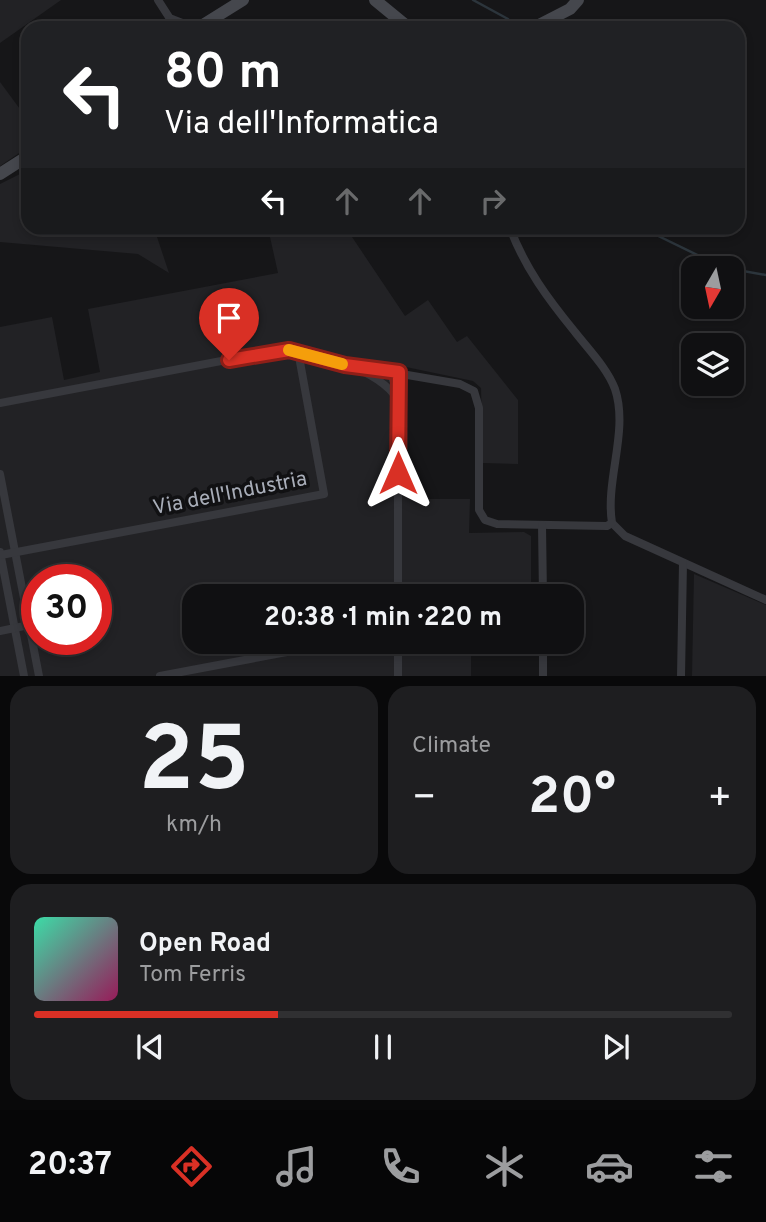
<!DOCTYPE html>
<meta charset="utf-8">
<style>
body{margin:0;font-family:Overpass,sans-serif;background:#1e1e20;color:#f1f3f6;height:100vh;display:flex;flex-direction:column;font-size:26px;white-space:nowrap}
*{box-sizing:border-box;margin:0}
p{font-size:23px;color:#9c9d9f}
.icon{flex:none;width:38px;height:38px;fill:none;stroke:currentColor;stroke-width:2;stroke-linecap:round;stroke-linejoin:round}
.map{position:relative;height:676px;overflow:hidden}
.details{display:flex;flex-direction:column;gap:10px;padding:10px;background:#09090a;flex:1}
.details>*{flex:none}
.top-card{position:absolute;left:21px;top:21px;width:724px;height:214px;border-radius:21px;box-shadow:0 4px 10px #0003,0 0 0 2px #303032;background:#202124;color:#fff;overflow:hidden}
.needle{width:46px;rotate:189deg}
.controls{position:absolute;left:681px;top:256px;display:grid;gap:14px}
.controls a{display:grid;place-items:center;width:63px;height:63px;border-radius:14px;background:#101012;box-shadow:0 4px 10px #0003,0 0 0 2px #303032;font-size:35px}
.speed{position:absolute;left:21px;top:564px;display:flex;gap:14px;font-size:35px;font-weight:700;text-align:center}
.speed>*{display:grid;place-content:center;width:91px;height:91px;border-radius:50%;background:#101012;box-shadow:0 4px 10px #0003,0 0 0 2px #303032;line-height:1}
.speed .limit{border:10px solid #d22;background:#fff;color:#111}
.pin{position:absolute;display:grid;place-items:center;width:60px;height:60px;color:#fff;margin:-72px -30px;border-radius:50% 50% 50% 0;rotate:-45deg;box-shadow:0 0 7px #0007}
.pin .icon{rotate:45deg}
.me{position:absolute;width:77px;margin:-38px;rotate:0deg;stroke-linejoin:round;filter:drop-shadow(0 0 5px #0008)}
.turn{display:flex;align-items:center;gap:24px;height:147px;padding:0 28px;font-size:32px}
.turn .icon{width:91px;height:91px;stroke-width:2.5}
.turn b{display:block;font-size:49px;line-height:60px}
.lanes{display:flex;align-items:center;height:66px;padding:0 28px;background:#0003;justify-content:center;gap:35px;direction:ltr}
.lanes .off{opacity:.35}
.big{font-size:52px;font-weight:700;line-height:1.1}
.details .widget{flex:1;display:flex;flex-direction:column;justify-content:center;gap:10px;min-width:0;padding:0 24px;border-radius:21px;background:#1e1e20}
.details .dial{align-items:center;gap:0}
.dial b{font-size:91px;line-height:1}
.song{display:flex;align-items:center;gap:21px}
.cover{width:84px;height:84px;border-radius:10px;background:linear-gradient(135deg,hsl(160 70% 55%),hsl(330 70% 35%))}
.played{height:7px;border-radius:4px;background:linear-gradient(90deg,#d93025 35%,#303032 35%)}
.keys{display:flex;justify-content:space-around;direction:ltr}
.heat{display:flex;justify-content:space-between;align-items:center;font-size:38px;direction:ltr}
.details .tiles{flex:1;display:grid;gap:10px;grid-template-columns:1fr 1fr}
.widget:last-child{grid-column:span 2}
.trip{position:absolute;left:182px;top:584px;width:402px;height:70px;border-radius:21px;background:#101012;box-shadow:0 4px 10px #0003,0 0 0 2px #303032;font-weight:700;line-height:70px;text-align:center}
.tabs{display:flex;height:112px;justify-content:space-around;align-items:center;background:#060607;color:#9c9d9f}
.tabs .icon{width:49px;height:49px}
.tabs .selected{color:#d93025}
.tabs b{font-size:32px;color:#f1f3f6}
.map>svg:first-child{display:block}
.built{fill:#222225;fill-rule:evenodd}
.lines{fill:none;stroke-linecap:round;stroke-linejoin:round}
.stream{stroke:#2c353c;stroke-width:2.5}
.minor{stroke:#37383d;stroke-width:8}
.tertiary{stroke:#37383d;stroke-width:10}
.secondary{stroke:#45474d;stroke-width:12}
.route-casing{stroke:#8d1f18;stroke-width:18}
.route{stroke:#d93025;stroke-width:12}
.slow{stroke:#f59e0b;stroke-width:12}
.labels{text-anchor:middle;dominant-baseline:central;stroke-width:7;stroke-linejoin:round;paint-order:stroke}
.street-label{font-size:21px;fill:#a8adb8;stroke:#111113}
</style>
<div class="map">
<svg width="766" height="676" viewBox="0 0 766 676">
<rect width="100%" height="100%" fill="#161618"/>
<g class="built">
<polygon points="0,0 61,0 0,43"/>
<polygon points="0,82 28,120 28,147 0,166"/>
<polygon points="28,170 28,228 154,228 169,273 138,254 0,242 0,184"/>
<path d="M268,228H346L405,316L428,300L457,342L467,336L518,400V464L483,463L481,388L473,381L406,367L409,499H470L469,533L524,532L531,536V597H194V642H471V676H0V327L52,317L64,380L100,372L88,309L278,273ZM37,579H96V639H37Z"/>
<polygon points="694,574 766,605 766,676 692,676"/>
</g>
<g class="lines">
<g class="stream">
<polyline points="473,0 508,19 512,28"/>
<polyline points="642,228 724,268"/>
<polyline points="732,269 766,275"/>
</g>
<g class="minor">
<polyline points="158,0 176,28"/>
<polyline points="172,19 190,26 202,24"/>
<path d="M510,228C525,268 548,299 575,332C589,350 607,368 615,389C629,431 605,480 612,523L625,536L766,600"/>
<polyline points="355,366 460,384 474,391 479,408 479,510 485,520 497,524 607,526 612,523"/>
<polyline points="393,380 398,378 398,597"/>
<path d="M0,403L279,350C313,350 380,370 397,399"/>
<polyline points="0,474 39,676"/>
<polyline points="542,525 543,597"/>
<polyline points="0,552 24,676"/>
<polyline points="1,555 324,494 298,351"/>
<polyline points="0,631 29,625"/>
<polyline points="398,642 398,676"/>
<polyline points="543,642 543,676"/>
<polyline points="160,676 340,642"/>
<polyline points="681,676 683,563"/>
</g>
<polyline class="tertiary" points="398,378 399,372"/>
<g class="secondary">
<polyline points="375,0 409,28"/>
<polyline points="198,28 243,0"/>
<polyline points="533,28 570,9 578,0"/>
<polyline points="0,174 28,156"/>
</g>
</g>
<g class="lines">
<defs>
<polyline id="route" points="229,360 289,350 345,365 399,372 398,473"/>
</defs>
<use href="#route" class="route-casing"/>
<use href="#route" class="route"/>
<polyline class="slow" points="289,350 342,364"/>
</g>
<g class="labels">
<g class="street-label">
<text transform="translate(230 494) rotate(-11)">Via dell'Industria</text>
</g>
</g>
</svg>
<div class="controls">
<a><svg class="needle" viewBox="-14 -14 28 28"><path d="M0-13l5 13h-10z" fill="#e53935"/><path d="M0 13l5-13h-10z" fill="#9c9d9f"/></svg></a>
<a><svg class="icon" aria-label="layers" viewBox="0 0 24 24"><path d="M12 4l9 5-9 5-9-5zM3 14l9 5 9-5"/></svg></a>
</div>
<div class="speed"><div class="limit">30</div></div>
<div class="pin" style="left:229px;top:360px;background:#d93025"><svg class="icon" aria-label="arrive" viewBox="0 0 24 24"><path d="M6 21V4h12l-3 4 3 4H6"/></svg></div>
<svg class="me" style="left:398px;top:473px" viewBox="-20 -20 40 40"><path d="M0-17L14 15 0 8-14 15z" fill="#d93025" stroke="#fff" stroke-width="4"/></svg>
<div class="trip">20:38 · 1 min · 220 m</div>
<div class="top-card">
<div class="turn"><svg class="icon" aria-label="left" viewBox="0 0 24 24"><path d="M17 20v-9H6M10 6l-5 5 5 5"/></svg><div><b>80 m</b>Via dell'Informatica</div></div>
<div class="lanes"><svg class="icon" aria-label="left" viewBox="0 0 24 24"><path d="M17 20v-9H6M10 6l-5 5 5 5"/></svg><svg class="icon off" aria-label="ahead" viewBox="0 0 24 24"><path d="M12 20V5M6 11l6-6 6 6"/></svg><svg class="icon off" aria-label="ahead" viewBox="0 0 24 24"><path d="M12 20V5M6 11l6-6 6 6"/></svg><svg class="icon off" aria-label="right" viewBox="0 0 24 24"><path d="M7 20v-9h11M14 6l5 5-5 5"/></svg></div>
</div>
</div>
<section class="details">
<div class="tiles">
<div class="widget dial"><b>25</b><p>km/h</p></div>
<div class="widget"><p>Climate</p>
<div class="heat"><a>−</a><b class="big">20°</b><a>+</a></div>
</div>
<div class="widget">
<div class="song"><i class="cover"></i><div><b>Open Road</b><p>Tom Ferris</p></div></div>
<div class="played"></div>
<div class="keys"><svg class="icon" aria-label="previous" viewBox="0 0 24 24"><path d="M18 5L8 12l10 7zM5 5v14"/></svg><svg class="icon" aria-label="pause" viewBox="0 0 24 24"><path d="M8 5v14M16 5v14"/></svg><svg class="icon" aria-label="next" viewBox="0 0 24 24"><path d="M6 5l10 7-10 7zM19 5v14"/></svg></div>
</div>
</div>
</section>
<nav class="tabs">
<b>20:37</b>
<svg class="icon selected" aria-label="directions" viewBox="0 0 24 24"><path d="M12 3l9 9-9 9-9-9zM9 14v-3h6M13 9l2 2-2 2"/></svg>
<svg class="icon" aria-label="music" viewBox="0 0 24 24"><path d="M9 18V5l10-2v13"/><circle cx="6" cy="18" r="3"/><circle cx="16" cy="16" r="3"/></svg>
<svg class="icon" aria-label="phone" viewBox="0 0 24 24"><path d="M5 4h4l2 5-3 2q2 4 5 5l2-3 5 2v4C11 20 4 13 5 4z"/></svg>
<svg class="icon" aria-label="climate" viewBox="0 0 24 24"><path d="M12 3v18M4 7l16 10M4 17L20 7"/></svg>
<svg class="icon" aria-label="car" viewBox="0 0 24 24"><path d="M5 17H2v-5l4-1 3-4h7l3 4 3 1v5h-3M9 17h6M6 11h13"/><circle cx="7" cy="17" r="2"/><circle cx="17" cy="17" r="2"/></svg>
<svg class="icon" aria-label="filters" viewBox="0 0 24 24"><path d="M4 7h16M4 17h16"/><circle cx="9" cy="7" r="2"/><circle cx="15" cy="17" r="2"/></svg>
</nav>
